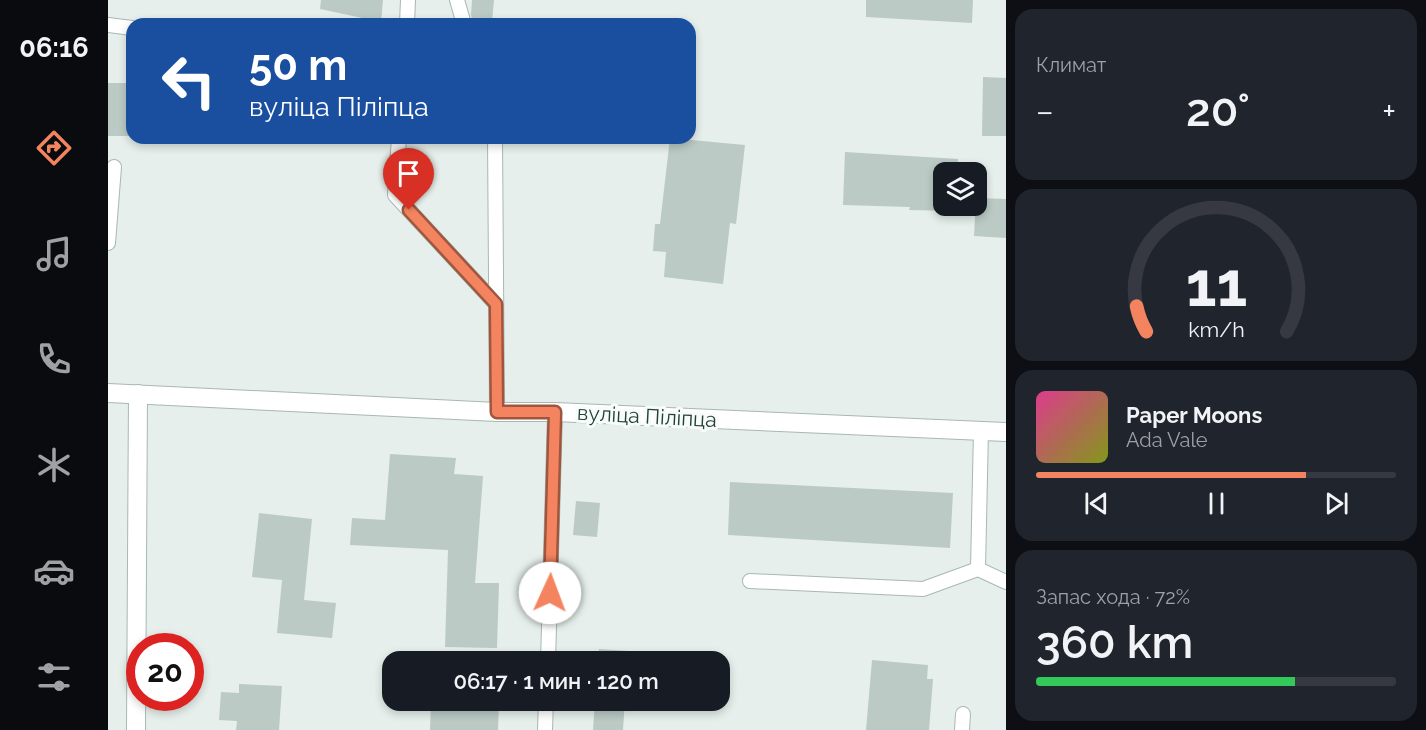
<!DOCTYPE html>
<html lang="ru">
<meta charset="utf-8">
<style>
body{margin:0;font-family:Raleway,sans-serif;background:#20242c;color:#f1f3f6;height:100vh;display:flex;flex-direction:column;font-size:22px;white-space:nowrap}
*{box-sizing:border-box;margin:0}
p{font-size:20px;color:#9ea1a6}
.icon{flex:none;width:33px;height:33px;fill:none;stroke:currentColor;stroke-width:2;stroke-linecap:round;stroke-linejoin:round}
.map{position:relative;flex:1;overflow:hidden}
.side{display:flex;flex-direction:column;gap:9px;padding:9px;background:#0d0f14;width:420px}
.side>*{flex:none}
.banner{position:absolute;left:18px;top:18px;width:570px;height:126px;border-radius:18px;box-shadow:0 3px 9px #0003;background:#1a4fa0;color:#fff;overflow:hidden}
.buttons{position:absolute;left:825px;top:162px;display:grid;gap:12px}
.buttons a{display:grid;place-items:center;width:54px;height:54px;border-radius:12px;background:#171b24;box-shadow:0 3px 9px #0003;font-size:30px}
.speed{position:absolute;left:18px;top:633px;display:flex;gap:12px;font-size:30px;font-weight:700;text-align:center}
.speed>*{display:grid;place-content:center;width:78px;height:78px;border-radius:50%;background:#171b24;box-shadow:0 3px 9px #0003;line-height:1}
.speed .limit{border:9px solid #d22;background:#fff;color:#111}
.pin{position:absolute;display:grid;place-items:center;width:51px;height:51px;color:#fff;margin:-62px -26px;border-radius:50% 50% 50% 0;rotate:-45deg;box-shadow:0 0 6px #0007}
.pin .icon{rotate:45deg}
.me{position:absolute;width:66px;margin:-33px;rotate:2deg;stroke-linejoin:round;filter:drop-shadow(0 0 4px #0008)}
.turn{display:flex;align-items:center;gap:21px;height:126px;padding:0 24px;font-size:27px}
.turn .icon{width:78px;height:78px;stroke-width:2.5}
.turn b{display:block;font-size:42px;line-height:51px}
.big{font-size:45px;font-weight:600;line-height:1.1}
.side .widget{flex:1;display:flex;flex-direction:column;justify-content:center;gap:9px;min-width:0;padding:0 21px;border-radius:18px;background:#20242c}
.side .dial{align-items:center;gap:0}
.dial svg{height:156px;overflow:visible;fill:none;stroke:#363941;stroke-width:7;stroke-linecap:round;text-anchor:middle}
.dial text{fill:#f1f3f6;stroke:none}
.song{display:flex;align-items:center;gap:18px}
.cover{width:72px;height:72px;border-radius:9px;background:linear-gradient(135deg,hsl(330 70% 55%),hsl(70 70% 35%))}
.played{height:6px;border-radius:3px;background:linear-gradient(90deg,#f4845f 75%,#363941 75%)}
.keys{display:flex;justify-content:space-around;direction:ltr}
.heat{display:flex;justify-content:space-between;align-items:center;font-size:33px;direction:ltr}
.charge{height:9px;border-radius:4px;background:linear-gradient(90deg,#34c759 72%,#363941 0)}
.trip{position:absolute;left:274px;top:651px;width:348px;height:60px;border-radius:18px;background:#171b24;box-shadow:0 3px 9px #0003;font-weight:600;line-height:60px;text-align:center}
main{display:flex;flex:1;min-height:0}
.tabs{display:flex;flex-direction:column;width:108px;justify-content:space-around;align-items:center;background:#090b0e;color:#9ea1a6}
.tabs .icon{width:42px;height:42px}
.tabs .selected{color:#f4845f}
.tabs b{font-size:27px;color:#f1f3f6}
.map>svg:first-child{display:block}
.building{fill:#bbcac4}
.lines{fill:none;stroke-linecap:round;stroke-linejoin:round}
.service-casing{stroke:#a8b8b2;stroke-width:16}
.minor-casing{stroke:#a8b8b2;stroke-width:20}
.tertiary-casing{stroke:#a8b8b2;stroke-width:20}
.service{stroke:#fff;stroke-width:14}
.minor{stroke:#fff;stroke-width:18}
.tertiary{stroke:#fff;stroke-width:18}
.route-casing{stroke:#9f563e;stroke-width:15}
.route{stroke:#f4845f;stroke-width:10}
.labels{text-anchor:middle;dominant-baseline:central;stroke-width:6;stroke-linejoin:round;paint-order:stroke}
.street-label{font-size:21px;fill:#24423a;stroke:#f7fbf9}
</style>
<main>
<nav class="tabs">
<b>06:16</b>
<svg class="icon selected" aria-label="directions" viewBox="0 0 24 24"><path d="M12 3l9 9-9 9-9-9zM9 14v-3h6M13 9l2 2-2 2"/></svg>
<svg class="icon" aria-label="music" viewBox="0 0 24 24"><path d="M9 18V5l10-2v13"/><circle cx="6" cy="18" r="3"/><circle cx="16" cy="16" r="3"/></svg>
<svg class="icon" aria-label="phone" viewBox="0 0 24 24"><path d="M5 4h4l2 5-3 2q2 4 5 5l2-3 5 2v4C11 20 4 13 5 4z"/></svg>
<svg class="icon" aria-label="climate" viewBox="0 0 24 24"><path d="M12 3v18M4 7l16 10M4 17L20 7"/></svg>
<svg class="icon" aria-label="car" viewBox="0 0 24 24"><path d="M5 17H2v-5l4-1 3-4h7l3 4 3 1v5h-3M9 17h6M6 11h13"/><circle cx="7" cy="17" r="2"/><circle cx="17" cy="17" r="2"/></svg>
<svg class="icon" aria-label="filters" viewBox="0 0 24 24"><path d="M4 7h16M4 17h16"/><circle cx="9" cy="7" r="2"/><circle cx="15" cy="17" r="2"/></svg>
</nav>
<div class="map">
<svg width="898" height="730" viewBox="0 0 898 730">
<rect width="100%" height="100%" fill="#e6efeb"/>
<g class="building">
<polygon points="213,0 275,0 273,22 212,9"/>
<polygon points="364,0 386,0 384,22 365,22 363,15"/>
<polygon points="758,0 865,0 864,23 758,17"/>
<polygon points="875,77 898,78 898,136 874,136"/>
<rect x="0" y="83" width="24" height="53"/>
<polygon points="562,138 637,145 628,224 622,223 615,284 556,277 558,252 545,251 547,224 552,224"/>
<polygon points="737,152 850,159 849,172 836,172 836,206 848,206 848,211 801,210 802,207 735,205"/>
<polygon points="868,198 898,199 898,238 866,236"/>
<polygon points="282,454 348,458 346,474 375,476 367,583 391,583 389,648 337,647 340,550 242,545 244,518 277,520"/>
<polygon points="622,482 845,493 842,548 620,535"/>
<polygon points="468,501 492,503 489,537 465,535"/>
<polygon points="151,513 204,519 196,600 228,603 224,638 169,633 174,580 144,577"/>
<polygon points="491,649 521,651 520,662 490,662"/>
<polygon points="764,660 820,665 819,679 825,679 821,730 758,730"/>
<polygon points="131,684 174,686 171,730 128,730 129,721 111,720 113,692 131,693"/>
<polygon points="323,700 391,700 390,730 322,730"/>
<polygon points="487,700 517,700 515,730 485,730"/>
</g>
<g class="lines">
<defs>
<g id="service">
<polyline points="349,0 356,24"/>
<polyline points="299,24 300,0"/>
<polyline points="0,25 24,28"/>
<polyline points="291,138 287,195 388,304"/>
<polyline points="387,138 389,412"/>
<polyline points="0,243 6,167"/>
<polyline points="870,569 873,430"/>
<polyline points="642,581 815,589 870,569 898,582"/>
<polyline points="440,662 447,412"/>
<polyline points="437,730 438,700"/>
<polyline points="854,730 855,714"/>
</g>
<polyline id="minor" points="28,730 30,394"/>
<polyline id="tertiary" points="0,393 389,412 447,412 898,432"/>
</defs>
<use href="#service" class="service-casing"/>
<use href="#minor" class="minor-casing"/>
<use href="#tertiary" class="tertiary-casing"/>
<use href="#service" class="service"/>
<use href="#minor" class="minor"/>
<use href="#tertiary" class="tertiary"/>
</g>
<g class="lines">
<defs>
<polyline id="route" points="301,210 388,304 389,412 447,412 442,593"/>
</defs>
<use href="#route" class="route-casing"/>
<use href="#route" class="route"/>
</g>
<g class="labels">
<g class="street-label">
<text transform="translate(539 416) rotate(3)">вуліца Піліпца</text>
</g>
</g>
</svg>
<div class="buttons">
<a><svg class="icon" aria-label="layers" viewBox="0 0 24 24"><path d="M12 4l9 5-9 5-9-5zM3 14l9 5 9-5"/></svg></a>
</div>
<div class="speed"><div class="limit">20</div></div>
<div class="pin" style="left:301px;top:210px;background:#d93025"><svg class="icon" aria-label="arrive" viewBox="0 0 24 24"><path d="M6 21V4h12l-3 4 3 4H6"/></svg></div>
<svg class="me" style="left:442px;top:593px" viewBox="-20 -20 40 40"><circle r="19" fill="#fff"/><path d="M0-13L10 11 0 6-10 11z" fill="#f4845f"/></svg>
<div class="trip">06:17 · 1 мин · 120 m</div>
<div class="banner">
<div class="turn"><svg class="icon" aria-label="left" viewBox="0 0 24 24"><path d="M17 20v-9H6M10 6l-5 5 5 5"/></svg><div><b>50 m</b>вуліца Піліпца</div></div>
</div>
</div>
<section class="side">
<div class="widget"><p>Климат</p>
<div class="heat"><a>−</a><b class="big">20°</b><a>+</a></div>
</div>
<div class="widget dial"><svg viewBox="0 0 100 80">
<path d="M14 69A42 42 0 1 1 86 69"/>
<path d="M14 69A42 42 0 0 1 9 56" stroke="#f4845f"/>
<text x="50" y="56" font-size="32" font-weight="700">11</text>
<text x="50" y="72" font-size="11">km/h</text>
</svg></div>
<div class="widget">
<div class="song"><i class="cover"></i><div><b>Paper Moons</b><p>Ada Vale</p></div></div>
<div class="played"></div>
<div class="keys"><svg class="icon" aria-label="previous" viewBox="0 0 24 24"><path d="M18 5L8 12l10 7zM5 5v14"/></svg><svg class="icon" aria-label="pause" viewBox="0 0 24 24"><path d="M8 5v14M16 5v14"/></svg><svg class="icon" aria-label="next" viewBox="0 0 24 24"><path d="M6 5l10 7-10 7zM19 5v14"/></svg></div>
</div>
<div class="widget"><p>Запас хода · 72%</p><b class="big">360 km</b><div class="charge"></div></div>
</section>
</main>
